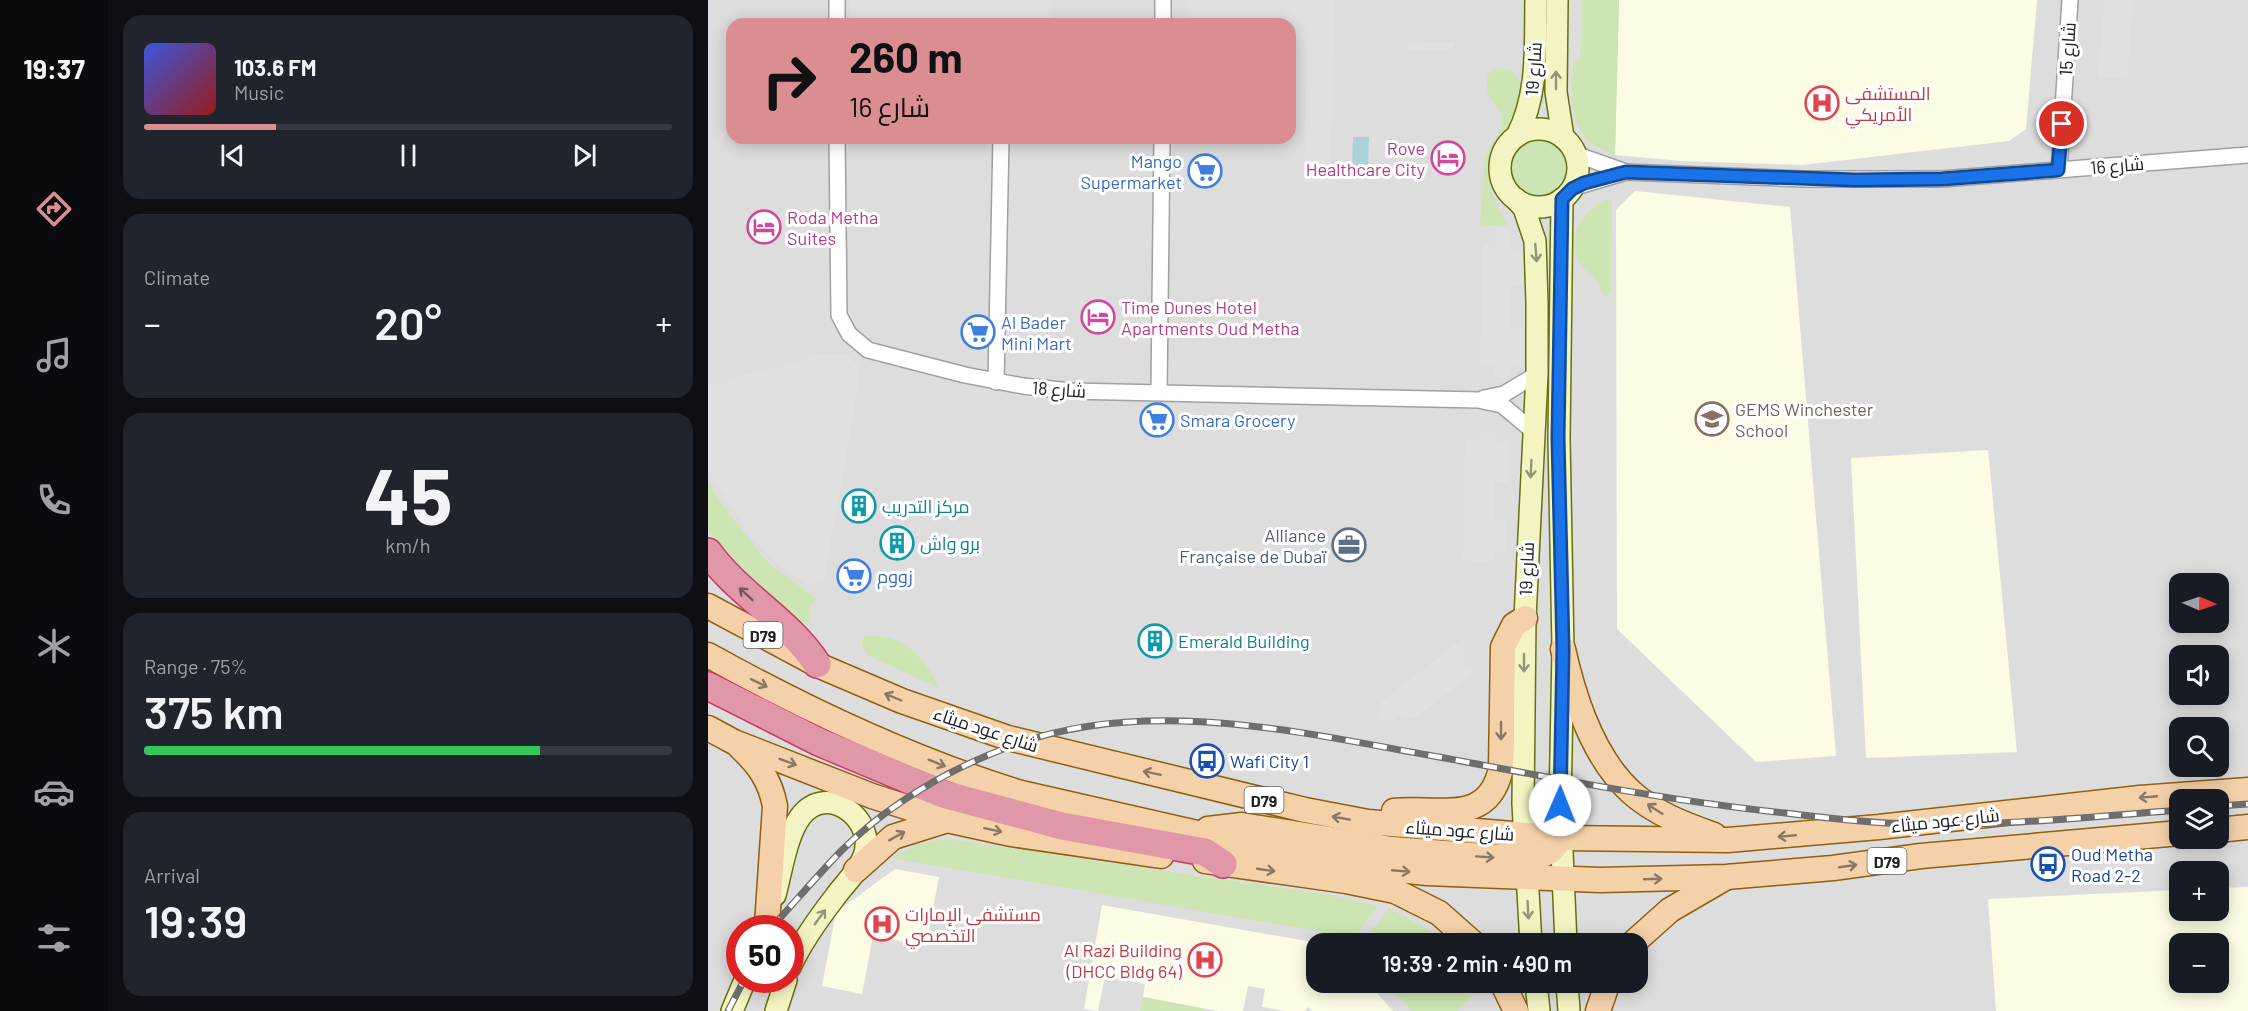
<!DOCTYPE html>
<meta charset="utf-8">
<style>
body{margin:0;font-family:Barlow,Cairo,sans-serif;background:#20242c;color:#f1f3f6;height:100vh;display:flex;flex-direction:column;font-size:22px;white-space:nowrap}
*{box-sizing:border-box;margin:0}
p{font-size:20px;color:#9ea1a6}
.icon{flex:none;width:33px;height:33px;fill:none;stroke:currentColor;stroke-width:2;stroke-linecap:round;stroke-linejoin:round}
.map{position:relative;flex:1;overflow:hidden}
.sheet{display:flex;flex-direction:column;gap:15px;padding:15px;background:#0d0f14;width:600px}
.sheet>*{flex:none}
.top-card{position:absolute;left:18px;top:18px;width:570px;height:126px;border-radius:18px;box-shadow:0 3px 15px #0003;background:#da8e92;color:#111;overflow:hidden}
.needle{width:39px;rotate:92deg}
.controls{position:absolute;left:1461px;top:573px;display:grid;gap:12px}
.controls a{display:grid;place-items:center;width:60px;height:60px;border-radius:12px;background:#171b24;box-shadow:0 3px 15px #0003;font-size:30px}
.speed{position:absolute;left:18px;top:915px;display:flex;gap:12px;font-size:30px;font-weight:700;text-align:center}
.speed>*{display:grid;place-content:center;width:78px;height:78px;border-radius:50%;background:#171b24;box-shadow:0 3px 15px #0003;line-height:1}
.speed .limit{border:9px solid #d22;background:#fff;color:#111}
.pin{position:absolute;display:grid;place-items:center;width:51px;height:51px;color:#fff;margin:-26px;border:3px solid #fff;border-radius:50%;box-shadow:0 2px 6px #0007}
.me{position:absolute;width:66px;margin:-33px;rotate:1deg;stroke-linejoin:round;filter:drop-shadow(0 0 4px #0008)}
.turn{display:flex;align-items:center;gap:21px;height:126px;padding:0 24px;font-size:27px}
.turn .icon{width:78px;height:78px;stroke-width:2.5}
.turn b{display:block;font-size:42px;line-height:51px}
.big{font-size:45px;font-weight:600;line-height:1.1}
.sheet .widget{flex:1;display:flex;flex-direction:column;justify-content:center;gap:9px;min-width:0;padding:0 21px;border-radius:18px;background:#20242c}
.sheet .dial{align-items:center;gap:0}
.dial b{font-size:78px;line-height:1}
.song{display:flex;align-items:center;gap:18px}
.cover{width:72px;height:72px;border-radius:9px;background:linear-gradient(135deg,hsl(230 70% 55%),hsl(0 70% 35%))}
.played{height:6px;border-radius:3px;background:linear-gradient(90deg,#da8e92 25%,#363941 25%)}
.keys{display:flex;justify-content:space-around;direction:ltr}
.heat{display:flex;justify-content:space-between;align-items:center;font-size:33px;direction:ltr}
.charge{height:9px;border-radius:4px;background:linear-gradient(90deg,#34c759 75%,#363941 0)}
.trip{position:absolute;left:598px;top:933px;width:342px;height:60px;border-radius:18px;background:#171b24;box-shadow:0 3px 15px #0003;font-weight:600;line-height:60px;text-align:center}
main{display:flex;flex:1;min-height:0}
.tabs{display:flex;flex-direction:column;width:108px;justify-content:space-around;align-items:center;background:#090b0e;color:#9ea1a6}
.tabs .icon{width:42px;height:42px}
.tabs .active{color:#da8e92}
.tabs b{font-size:27px;color:#f1f3f6}
.map>svg:first-child{display:block}
.residential{fill:#dedddd;fill-rule:evenodd}
.education{fill:#fcfce4;fill-rule:evenodd}
.grass{fill:#cde5b3}
.parking{fill:#e0e0e0}
.water{fill:#acd1d9}
.lines{fill:none;stroke-linecap:round;stroke-linejoin:round}
.street-casing{stroke:#a1a1a1;stroke-width:18}
.secondary-casing{stroke:#68700f;stroke-width:24}
.primary-casing{stroke:#8f600e;stroke-width:27}
.highway-casing{stroke:#cc376f;stroke-width:30}
.street{stroke:#fff;stroke-width:15}
.secondary{stroke:#f3f4c1;stroke-width:21}
.primary{stroke:#f4d1a9;stroke-width:24}
.highway{stroke:#e097a7;stroke-width:27}
.rail-casing{stroke:#6e6e6e;stroke-width:7}
.rail{stroke:#fff;stroke-width:4.5;stroke-dasharray:14;stroke-linecap:butt}
.oneway{stroke:#949579}
.oneway2{stroke:#76565d}
.oneway3{stroke:#8a7864}
.route-casing{stroke:#114b97;stroke-width:15}
.route{stroke:#1a73e8;stroke-width:10}
.labels{text-anchor:middle;dominant-baseline:central;stroke-width:6;stroke-linejoin:round;paint-order:stroke}
.shield{fill:#fff;stroke:#636363;stroke-width:1.5}
.shield-label{font-size:16px;font-weight:bold;fill:#202020}
.street-label{font-size:18px;fill:#202020;stroke:#fff}
.health-label{font-size:18px;fill:#be3a42;stroke:#fff;text-anchor:start}
.hotel-label{font-size:18px;fill:#b23c85;stroke:#fff;text-anchor:start}
.shop-label{font-size:18px;fill:#366cbe;stroke:#fff;text-anchor:start}
.education-label{font-size:18px;fill:#785e54;stroke:#fff;text-anchor:start}
.culture-label{font-size:18px;fill:#0d838f;stroke:#fff;text-anchor:start}
.service-label{font-size:18px;fill:#4e5e75;stroke:#fff;text-anchor:end}
.transit-label{font-size:18px;fill:#164399;stroke:#fff;text-anchor:start}
</style>
<main>
<nav class="tabs">
<b>19:37</b>
<svg class="icon active" aria-label="directions" viewBox="0 0 24 24"><path d="M12 3l9 9-9 9-9-9zM9 14v-3h6M13 9l2 2-2 2"/></svg>
<svg class="icon" aria-label="music" viewBox="0 0 24 24"><path d="M9 18V5l10-2v13"/><circle cx="6" cy="18" r="3"/><circle cx="16" cy="16" r="3"/></svg>
<svg class="icon" aria-label="phone" viewBox="0 0 24 24"><path d="M5 4h4l2 5-3 2q2 4 5 5l2-3 5 2v4C11 20 4 13 5 4z"/></svg>
<svg class="icon" aria-label="climate" viewBox="0 0 24 24"><path d="M12 3v18M4 7l16 10M4 17L20 7"/></svg>
<svg class="icon" aria-label="car" viewBox="0 0 24 24"><path d="M5 17H2v-5l4-1 3-4h7l3 4 3 1v5h-3M9 17h6M6 11h13"/><circle cx="7" cy="17" r="2"/><circle cx="17" cy="17" r="2"/></svg>
<svg class="icon" aria-label="filters" viewBox="0 0 24 24"><path d="M4 7h16M4 17h16"/><circle cx="9" cy="7" r="2"/><circle cx="15" cy="17" r="2"/></svg>
</nav>
<section class="sheet">
<div class="widget">
<div class="song"><i class="cover"></i><div><b>103.6 FM</b><p>Music</p></div></div>
<div class="played"></div>
<div class="keys"><svg class="icon" aria-label="previous" viewBox="0 0 24 24"><path d="M18 5L8 12l10 7zM5 5v14"/></svg><svg class="icon" aria-label="pause" viewBox="0 0 24 24"><path d="M8 5v14M16 5v14"/></svg><svg class="icon" aria-label="next" viewBox="0 0 24 24"><path d="M6 5l10 7-10 7zM19 5v14"/></svg></div>
</div>
<div class="widget"><p>Climate</p>
<div class="heat"><a>−</a><b class="big">20°</b><a>+</a></div>
</div>
<div class="widget dial"><b>45</b><p>km/h</p></div>
<div class="widget"><p>Range · 75%</p><b class="big">375 km</b><div class="charge"></div></div>
<div class="widget"><p>Arrival</p><b class="big">19:39</b></div>
</section>
<div class="map">
<svg width="1540" height="1011" viewBox="0 0 1540 1011">
<rect width="100%" height="100%" fill="#f0ede8"/>
<path class="residential" d="M0,0H1540V1011H0ZM24,24H582V138H24ZM1472,584H1510V622H1472ZM1472,656H1510V694H1472ZM1472,728H1510V766H1472ZM1472,800H1510V838H1472ZM1472,872H1510V910H1472ZM32,928H82V980H32ZM609,944H930V982H609ZM1472,944H1510V982H1472Z"/>
<g class="education">
<polygon points="911,0 1329,0 1318,129 1301,141 1094,165 973,161 907,155"/>
<polygon points="927,191 1082,207 1128,756 1048,762 909,629 908,210"/>
<polygon points="1280,450 1309,752 1158,758 1143,458"/>
<polygon points="187,869 231,877 218,946 165,936 154,994 114,986 128,912"/>
<path d="M1540,887V1011H1288L1280,899L1471,890L1472,910H1510L1511,888ZM1472,944H1510V982H1472Z"/>
<polygon points="394,905 610,943 609,982 660,983 685,1011 604,1011 600,1007 597,1011 577,1011 554,1007 557,989 540,986 535,1011 510,1011 435,997 437,984 397,976 390,1011 376,1009"/>
</g>
<g class="grass">
<path d="M874,0H911L907,155C860,141 863,104 865,63L872,60Z"/>
<polygon points="791,68 804,71 817,87 812,110 783,164 782,185 787,202 800,226 772,226 777,156 793,129 794,116 779,92 779,74"/>
<circle cx="832" cy="169" r="29"/>
<path d="M899,199L904,200L903,293L897,297C893,292 892,285 888,280C884,274 876,270 872,263C858,237 874,210 899,199Z"/>
<polygon points="0,481 13,503 61,564 108,598 103,606 100,626 91,623 26,564 3,534 0,529"/>
<path d="M157,636C195,633 217,657 231,688L161,656L155,648L154,641Z"/>
<polygon points="239,839 615,894 670,906 643,943 615,932 183,858 215,843"/>
<polygon points="681,908 718,928 738,943 655,943"/>
<polygon points="772,983 774,986 749,1011 704,1011 677,983"/>
<polygon points="435,997 497,1009 495,1011 432,1011"/>
</g>
<g class="parking">
<polygon points="142,0 344,0 344,20 143,20"/>
<polygon points="480,0 626,0 622,183 596,182 599,49 582,48 582,24 479,24"/>
<polygon points="1396,0 1425,0 1419,79 1390,78"/>
<polygon points="748,42 744,50 695,50 701,43"/>
<polygon points="789,228 803,228 802,249 816,249 815,286 803,286 802,327 814,327 813,367 801,367 801,377 787,377 787,365 772,365 775,244 788,245"/>
<polygon points="113,354 137,354 150,365 151,383 116,581 101,586 69,564 43,536 0,470 0,385"/>
<polygon points="772,429 788,429 788,441 800,441 800,482 786,482 785,520 798,521 797,552 785,552 785,562 755,561 757,439 772,439"/>
<polygon points="756,638 756,666 768,671 706,719 690,716 684,721 671,719 674,701"/>
</g>
<polygon class="water" points="645,137 661,137 660,173 644,173"/>
<g class="lines">
<defs>
<g id="street">
<polyline points="129,0 129,24"/>
<polyline points="455,24 455,0"/>
<polyline points="129,138 131,315 141,334 160,350 257,375 315,386 363,391 770,400 794,405 825,431"/>
<polyline points="867,154 918,172"/>
<polyline points="1351,170 1362,0"/>
<polyline points="864,188 918,172 1096,179 1234,179 1540,155"/>
<polyline points="288,382 293,138"/>
<polyline points="451,392 454,138"/>
<polyline points="776,398 796,394 829,374"/>
</g>
<g id="secondary">
<polyline points="849,0 848,92 855,137"/>
<circle cx="831" cy="168" r="39"/>
<path d="M809,136C831,93 827,46 828,0"/>
<polyline points="808,199 816,208 827,241 829,303 829,374 817,618 815,804 823,944"/>
<polyline points="854,199 851,438 855,649 852,805 858,944"/>
<path d="M67,895C73,873 79,833 93,816C119,782 169,819 156,856C151,871 136,884 127,897C110,919 94,941 82,967"/>
<polyline points="828,982 831,1011"/>
<polyline points="859,982 861,1011"/>
<polyline points="24,1011 37,980"/>
<polyline points="68,1011 78,980"/>
</g>
<g id="primary">
<polyline points="0,606 112,666 194,701 300,738 597,810 660,822 854,838 1020,840 1171,827 1432,798 1540,790"/>
<path d="M855,649C866,699 885,758 924,793C948,814 978,825 1006,835"/>
<path d="M0,655C99,710 205,760 313,793L564,850L645,865L719,873L892,880L1018,877L1125,868L1213,856L1472,833"/>
<polyline points="0,728 26,742 164,796 239,820 303,834 453,856"/>
<path d="M32,747C51,765 62,780 67,806L59,925"/>
<path d="M686,811C730,806 781,827 793,768L795,647L806,625L817,618"/>
<polyline points="500,829 534,825 684,849 788,857 835,855 843,851 854,838"/>
<polyline points="1510,830 1540,827"/>
<polyline points="497,861 638,881 687,891 731,913 766,944"/>
<polyline points="148,870 185,837 236,821"/>
<polyline points="924,944 962,910 1017,878"/>
<polyline points="794,982 808,1011"/>
<polyline points="890,1011 900,982"/>
</g>
<g id="highway">
<path d="M0,552C31,595 80,620 109,664"/>
<polyline points="0,686 111,742 235,794 354,826 497,852 515,864"/>
</g>
</defs>
<use href="#street" class="street-casing"/>
<use href="#secondary" class="secondary-casing"/>
<use href="#primary" class="primary-casing"/>
<use href="#highway" class="highway-casing"/>
<use href="#street" class="street"/>
<use href="#secondary" class="secondary"/>
<use href="#primary" class="primary"/>
<use href="#highway" class="highway"/>
<defs>
<g id="rail">
<polyline points="1510,806 1540,804"/>
<path d="M63,928C86,903 109,876 133,851C181,804 241,769 303,746C439,695 594,733 731,757C845,778 961,801 1077,813C1118,818 1162,823 1203,824C1293,826 1382,817 1472,810"/>
<polyline points="20,1011 36,980"/>
</g>
</defs>
<use href="#rail" class="rail-casing"/>
<use href="#rail" class="rail"/>
</g>
<defs><path id="oneway-shaft" d="M-6 0H5M1.5-3L5.5 0L1.5 3" fill="none" stroke-width="1.6" stroke-linecap="round" stroke-linejoin="round" transform="scale(1.5)"/></defs>
<g class="oneway">
<use href="#oneway-shaft" transform="translate(848 80) rotate(-90)"/>
<use href="#oneway-shaft" transform="translate(828 253) rotate(85)"/>
<use href="#oneway-shaft" transform="translate(823 469) rotate(93)"/>
<use href="#oneway-shaft" transform="translate(816 663) rotate(90)"/>
<use href="#oneway-shaft" transform="translate(820 910) rotate(87)"/>
<use href="#oneway-shaft" transform="translate(112 917) rotate(-54)"/>
</g>
<use class="oneway2" href="#oneway-shaft" transform="translate(38 594) rotate(-137)"/>
<g class="oneway3">
<use href="#oneway-shaft" transform="translate(51 683) rotate(25)"/>
<use href="#oneway-shaft" transform="translate(185 697) rotate(-157)"/>
<use href="#oneway-shaft" transform="translate(793 731) rotate(90)"/>
<use href="#oneway-shaft" transform="translate(80 762) rotate(21)"/>
<use href="#oneway-shaft" transform="translate(229 763) rotate(22)"/>
<use href="#oneway-shaft" transform="translate(444 773) rotate(-168)"/>
<use href="#oneway-shaft" transform="translate(1440 797) rotate(175)"/>
<use href="#oneway-shaft" transform="translate(947 809) rotate(-147)"/>
<use href="#oneway-shaft" transform="translate(633 818) rotate(-170)"/>
<use href="#oneway-shaft" transform="translate(285 830) rotate(12)"/>
<use href="#oneway-shaft" transform="translate(189 836) rotate(-29)"/>
<use href="#oneway-shaft" transform="translate(1079 836) rotate(175)"/>
<use href="#oneway-shaft" transform="translate(777 857) rotate(4)"/>
<use href="#oneway-shaft" transform="translate(1140 866) rotate(-8)"/>
<use href="#oneway-shaft" transform="translate(558 870) rotate(8)"/>
<use href="#oneway-shaft" transform="translate(693 871) rotate(5)"/>
<use href="#oneway-shaft" transform="translate(945 879) rotate(-2)"/>
</g>
<g class="lines">
<defs>
<polyline id="route" points="852,805 855,649 850,438 854,199 864,189 876,183 918,172 1147,180 1234,179 1350,170 1354,124"/>
</defs>
<use href="#route" class="route-casing"/>
<use href="#route" class="route"/>
</g>
<defs>
<symbol id="hospital-ring" viewBox="-11 -11 22 22"><circle r="9.5" fill="#fff" stroke="#e0444e" stroke-width="1.5"/><path d="M-5-5h3v3.5h4V-5h3V5h-3V1.5h-4V5h-3Z" fill="#e0444e"/></symbol>
<symbol id="hotel-ring" viewBox="-11 -11 22 22"><circle r="9.5" fill="#fff" stroke="#d1479c" stroke-width="1.5"/><path d="M-6-4.5h1.5V1H6V5H4.5V3h-9V5H-6ZM-4 0a1.8 1.8 0 1 1 3.6 0ZM.5 0V-2.5h3Q6-2.5 6 0Z" fill="#d1479c"/></symbol>
<symbol id="supermarket-ring" viewBox="-11 -11 22 22"><circle r="9.5" fill="#fff" stroke="#3f7fe0" stroke-width="1.5"/><path d="M-6-5.5h2.5l.6 2H6L4.5 2H-2.5L-4.4-4H-6ZM-1.5 3.2a1.3 1.3 0 1 0 .1 0ZM3 3.2a1.3 1.3 0 1 0 .1 0Z" fill="#3f7fe0"/></symbol>
<symbol id="school-ring" viewBox="-11 -11 22 22"><circle r="9.5" fill="#fff" stroke="#8d6e63" stroke-width="1.5"/><path d="M0-5L7-2L0 1L-7-2ZM-4 1L0 2.5L4 1V4Q0 6-4 4Z" fill="#8d6e63"/></symbol>
<symbol id="building-ring" viewBox="-11 -11 22 22"><circle r="9.5" fill="#fff" stroke="#0f9aa8" stroke-width="1.5"/><path d="M-4-6H4V6H1V3H-1V6H-4ZM-2.5-4.3h1.7v1.8h-1.7ZM.8-4.3h1.7v1.8H.8ZM-2.5-1h1.7V.8h-1.7ZM.8-1h1.7V.8H.8Z" fill="#0f9aa8"/></symbol>
<symbol id="office-ring" viewBox="-11 -11 22 22"><circle r="9.5" fill="#fff" stroke="#5c6f8a" stroke-width="1.5"/><path d="M-6-3h4V-5.5h4V-3h4V5H-6ZM-1-4.5V-3h2v-1.5ZM-6 0V1H6V0Z" fill="#5c6f8a"/></symbol>
<symbol id="bus-ring" viewBox="-11 -11 22 22"><circle r="9.5" fill="#fff" stroke="#1a4fb4" stroke-width="1.5"/><path d="M-5-6H5V4H4V6H2V4H-2V6H-4V4H-5ZM-3.5-4V0h7V-4ZM-3.5 1.2v1.5H-2V1.2ZM2 1.2v1.5H3.5V1.2Z" fill="#1a4fb4"/></symbol>
</defs>
<g fill-rule="evenodd">
<use href="#hospital-ring" x="1095" y="84" width="38" height="38"/>
<use href="#hotel-ring" x="721" y="139" width="38" height="38"/>
<use href="#supermarket-ring" x="478" y="152" width="38" height="38"/>
<use href="#hotel-ring" x="37" y="208" width="38" height="38"/>
<use href="#hotel-ring" x="371" y="298" width="38" height="38"/>
<use href="#supermarket-ring" x="251" y="313" width="38" height="38"/>
<use href="#school-ring" x="985" y="400" width="38" height="38"/>
<use href="#supermarket-ring" x="430" y="401" width="38" height="38"/>
<use href="#building-ring" x="132" y="487" width="38" height="38"/>
<use href="#building-ring" x="170" y="524" width="38" height="38"/>
<use href="#office-ring" x="622" y="526" width="38" height="38"/>
<use href="#supermarket-ring" x="127" y="557" width="38" height="38"/>
<use href="#building-ring" x="428" y="622" width="38" height="38"/>
<use href="#bus-ring" x="480" y="742" width="38" height="38"/>
<use href="#bus-ring" x="1321" y="845" width="38" height="38"/>
<use href="#hospital-ring" x="155" y="905" width="38" height="38"/>
<use href="#hospital-ring" x="478" y="941" width="38" height="38"/>
</g>
<g class="labels">
<g class="shield">
<rect x="35.5" y="622" width="39" height="26" rx="4.5"/>
<rect x="536.5" y="787" width="39" height="26" rx="4.5"/>
<rect x="1159.5" y="848" width="39" height="26" rx="4.5"/>
</g>
<g class="shield-label">
<text x="55" y="635">D79</text>
<text x="556" y="800">D79</text>
<text x="1179" y="861">D79</text>
</g>
<g class="street-label">
<text transform="translate(1359 49) rotate(-86)">شارع 15</text>
<text transform="translate(825 69) rotate(-86)">شارع 19</text>
<text transform="translate(1409 165) rotate(-5)">شارع 16</text>
<text transform="translate(351 389) rotate(4)">شارع 18</text>
<text transform="translate(818 569) rotate(-88)">شارع 19</text>
<text transform="translate(278 729) rotate(18)">شارع عود ميثاء</text>
<text transform="translate(1237 820) rotate(-6)">شارع عود ميثاء</text>
<text transform="translate(752 830) rotate(4)">شارع عود ميثاء</text>
</g>
<g class="health-label">
<text x="1137" y="93">المستشفى<tspan x="1137" dy="21">الأمريكي</tspan></text>
<text x="197" y="914">مستشفى الإمارات<tspan x="197" dy="21">التخصصي</tspan></text>
<text x="474" y="950" text-anchor="end">Al Razi Building<tspan x="474" dy="21">(DHCC Bldg 64)</tspan></text>
</g>
<g class="hotel-label">
<text x="717" y="148" text-anchor="end">Rove<tspan x="717" dy="21">Healthcare City</tspan></text>
<text x="79" y="217">Roda Metha<tspan x="79" dy="21">Suites</tspan></text>
<text x="413" y="307">Time Dunes Hotel<tspan x="413" dy="21">Apartments Oud Metha</tspan></text>
</g>
<g class="shop-label">
<text x="474" y="161" text-anchor="end">Mango<tspan x="474" dy="21">Supermarket</tspan></text>
<text x="293" y="322">Al Bader<tspan x="293" dy="21">Mini Mart</tspan></text>
<text x="472" y="420">Smara Grocery</text>
<text x="169" y="576">زووم</text>
</g>
<g class="education-label">
<text x="1027" y="409">GEMS Winchester<tspan x="1027" dy="21">School</tspan></text>
</g>
<g class="culture-label">
<text x="174" y="506">مركز التدريب</text>
<text x="212" y="543">برو واش</text>
<text x="470" y="641">Emerald Building</text>
</g>
<g class="service-label">
<text x="618" y="535">Alliance<tspan x="618" dy="21">Française de Dubaï</tspan></text>
</g>
<g class="transit-label">
<text x="522" y="761">Wafi City 1</text>
<text x="1363" y="854">Oud Metha<tspan x="1363" dy="21">Road 2-2</tspan></text>
</g>
</g>
</svg>
<div class="controls">
<a><svg class="needle" viewBox="-14 -14 28 28"><path d="M0-13l5 13h-10z" fill="#e53935"/><path d="M0 13l5-13h-10z" fill="#9ea1a6"/></svg></a>
<a><svg class="icon" aria-label="sound" viewBox="0 0 24 24"><path d="M4 9h4l5-4v14l-5-4H4zM17 9q2 3 0 6"/></svg></a>
<a><svg class="icon" aria-label="search" viewBox="0 0 24 24"><circle cx="10" cy="10" r="6"/><path d="M15 15l6 6"/></svg></a>
<a><svg class="icon" aria-label="layers" viewBox="0 0 24 24"><path d="M12 4l9 5-9 5-9-5zM3 14l9 5 9-5"/></svg></a>
<a>+</a>
<a>−</a>
</div>
<div class="speed"><div class="limit">50</div></div>
<div class="pin" style="left:1354px;top:124px;background:#d93025"><svg class="icon" aria-label="arrive" viewBox="0 0 24 24"><path d="M6 21V4h12l-3 4 3 4H6"/></svg></div>
<svg class="me" style="left:852px;top:805px" viewBox="-20 -20 40 40"><circle r="19" fill="#fff"/><path d="M0-13L10 11 0 6-10 11z" fill="#1a73e8"/></svg>
<div class="trip">19:39 · 2 min · 490 m</div>
<div class="top-card">
<div class="turn"><svg class="icon" aria-label="right" viewBox="0 0 24 24"><path d="M7 20v-9h11M14 6l5 5-5 5"/></svg><div><b>260 m</b>شارع 16</div></div>
</div>
</div>
</main>
